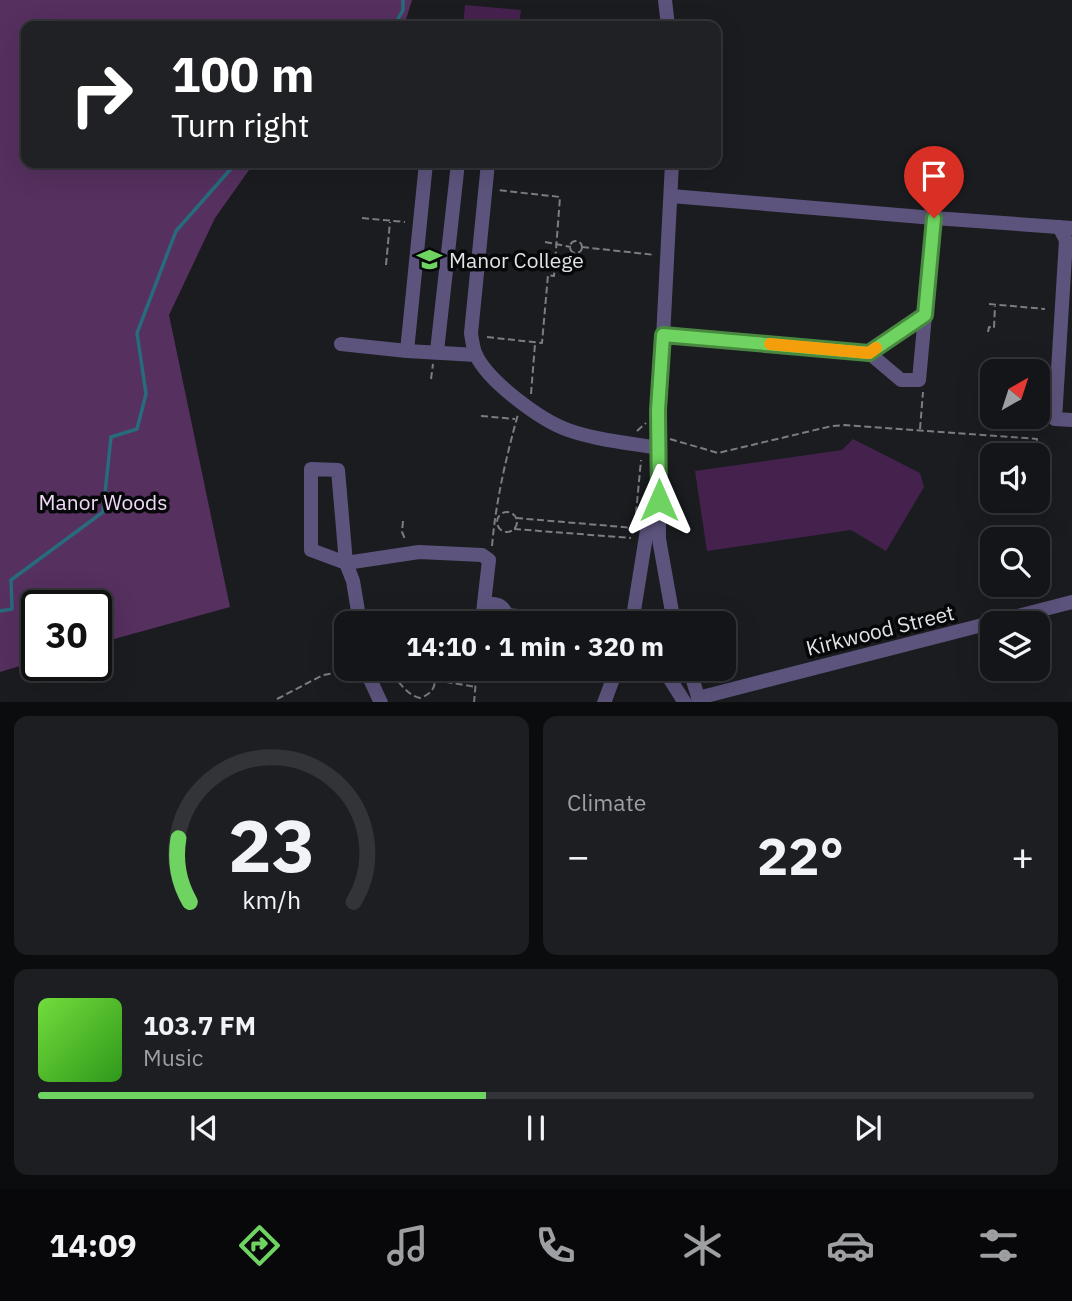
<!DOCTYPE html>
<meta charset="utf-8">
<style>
body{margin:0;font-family:"IBM Plex Sans",sans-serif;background:#1d1e21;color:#f1f3f6;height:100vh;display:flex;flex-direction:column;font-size:26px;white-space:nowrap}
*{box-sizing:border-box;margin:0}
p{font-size:23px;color:#9d9fa2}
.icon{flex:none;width:38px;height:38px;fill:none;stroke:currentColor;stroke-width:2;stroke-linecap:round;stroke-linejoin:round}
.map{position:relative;height:702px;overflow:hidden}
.sheet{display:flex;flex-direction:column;gap:14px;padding:14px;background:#0b0c0d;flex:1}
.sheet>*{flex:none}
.top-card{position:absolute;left:21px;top:21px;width:700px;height:147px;border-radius:14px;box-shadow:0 7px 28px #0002,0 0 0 2px #333437;background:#202124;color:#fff;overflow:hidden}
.needle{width:46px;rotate:39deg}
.fabs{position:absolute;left:980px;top:359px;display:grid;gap:14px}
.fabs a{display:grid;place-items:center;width:70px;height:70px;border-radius:14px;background:#141518;box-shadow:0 7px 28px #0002,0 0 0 2px #333437;font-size:35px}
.speed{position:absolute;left:21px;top:590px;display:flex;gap:14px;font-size:35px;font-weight:700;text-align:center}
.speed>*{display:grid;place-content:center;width:91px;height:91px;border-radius:50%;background:#141518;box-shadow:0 7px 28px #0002,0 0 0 2px #333437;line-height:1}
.speed .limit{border:4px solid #111;border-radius:10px;background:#fff;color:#111}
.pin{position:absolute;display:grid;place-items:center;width:60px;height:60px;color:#fff;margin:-72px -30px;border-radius:50% 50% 50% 0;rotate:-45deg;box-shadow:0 0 7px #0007}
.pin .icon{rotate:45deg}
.me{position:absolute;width:77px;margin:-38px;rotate:0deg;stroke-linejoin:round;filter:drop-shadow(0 0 5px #0008)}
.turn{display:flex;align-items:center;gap:24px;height:147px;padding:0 35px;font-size:32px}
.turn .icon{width:91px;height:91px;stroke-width:2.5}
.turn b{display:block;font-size:49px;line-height:60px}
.big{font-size:52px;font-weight:700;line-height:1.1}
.sheet .tile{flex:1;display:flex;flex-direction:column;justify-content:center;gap:10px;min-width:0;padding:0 24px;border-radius:14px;background:#1d1e21}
.sheet .dial{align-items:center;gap:0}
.dial svg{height:182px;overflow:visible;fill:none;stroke:#333437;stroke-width:7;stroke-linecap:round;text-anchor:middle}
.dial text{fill:#f1f3f6;stroke:none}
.song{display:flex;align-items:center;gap:21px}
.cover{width:84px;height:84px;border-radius:10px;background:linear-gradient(135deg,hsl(100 70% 55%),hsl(110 70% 35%))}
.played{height:7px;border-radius:4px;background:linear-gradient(90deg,#6ed361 45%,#333437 45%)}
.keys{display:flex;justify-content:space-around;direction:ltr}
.heat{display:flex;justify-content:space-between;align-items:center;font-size:38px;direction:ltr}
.sheet .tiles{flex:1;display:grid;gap:14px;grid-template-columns:1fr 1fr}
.tile:last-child{grid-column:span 2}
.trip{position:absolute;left:334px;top:611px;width:402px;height:70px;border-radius:14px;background:#141518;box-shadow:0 7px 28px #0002,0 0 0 2px #333437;font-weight:700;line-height:70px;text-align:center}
.tabs{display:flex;height:112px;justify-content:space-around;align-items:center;background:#08080a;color:#9d9fa2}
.tabs .icon{width:49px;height:49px}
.tabs .active{color:#6ed361}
.tabs b{font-size:32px;color:#f1f3f6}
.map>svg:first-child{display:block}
.green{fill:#45224e}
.forest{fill:#56305f}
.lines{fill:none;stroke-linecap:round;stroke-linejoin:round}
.stream{stroke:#276b7c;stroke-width:3.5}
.path{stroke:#7b7d80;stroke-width:2;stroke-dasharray:7 3.5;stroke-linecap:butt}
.minor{stroke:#5d547d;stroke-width:14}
.route-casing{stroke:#48893f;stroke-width:18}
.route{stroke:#6ed361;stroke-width:12}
.slow{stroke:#f59e0b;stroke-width:12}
.labels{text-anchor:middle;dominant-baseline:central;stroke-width:7;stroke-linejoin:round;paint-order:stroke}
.poi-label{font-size:21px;fill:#e1e3e6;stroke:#060708;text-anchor:start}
.park-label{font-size:21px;fill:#f2d9f7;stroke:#060708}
.street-label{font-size:21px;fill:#e1e3e6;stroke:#060708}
</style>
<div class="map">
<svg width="1072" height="703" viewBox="0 0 1072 703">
<rect width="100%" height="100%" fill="#1a1c20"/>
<g class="green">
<polygon points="465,5 521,10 519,26 463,26"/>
<polygon points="853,439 920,473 924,487 886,551 851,530 707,551 695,471 842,450"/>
</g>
<polygon class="forest" points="0,0 412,0 404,26 26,26 26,163 254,163 215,218 169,315 230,607 96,644 96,606 37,606 37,661 0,672"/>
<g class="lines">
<g class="stream">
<polyline points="394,26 403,10 403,0"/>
<polyline points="0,611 12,609 11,580 103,512 111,437 137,429 146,394 137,333 176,231 236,163"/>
</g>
<g class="path">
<polyline points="362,218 405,222"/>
<circle cx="576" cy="247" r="6"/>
<polyline points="545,242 571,247"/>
<polyline points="582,247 655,255"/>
<polyline points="575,254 582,263"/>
<polyline points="386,265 390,222"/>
<polyline points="989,304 1045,309"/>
<polyline points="988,332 989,327 994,328 995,306"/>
<polyline points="487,337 542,343 548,275 554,276 560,197 497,190"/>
<polyline points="431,379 433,364"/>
<polyline points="531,394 535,344"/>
<polyline points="481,416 515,419"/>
<polyline points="920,429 923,392"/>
<polyline points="637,431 646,423"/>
<polyline points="670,439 718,453 832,426 845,425 1037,439 1036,455"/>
<circle cx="507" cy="522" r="10"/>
<polyline points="516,518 635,528"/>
<polyline points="403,521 402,532 405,539"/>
<polyline points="635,524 641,460"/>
<polyline points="514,529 631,538"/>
<path d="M492,546C496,500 506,458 518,414"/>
<polyline points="372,612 391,615 397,623"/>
<path d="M383,668C398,676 403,694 420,698C431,694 437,688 434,675L442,668"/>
<polyline points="435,680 476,687"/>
<polyline points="277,699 323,675 355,670"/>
<polyline points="474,703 477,668"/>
</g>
<g class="minor">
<polyline points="665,0 668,26"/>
<polyline points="426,163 407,351 476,355"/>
<path d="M488,163L471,333C472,340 473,349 476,355C488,381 540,420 568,430C596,440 629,443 659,448"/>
<polyline points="672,163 658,435 659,539 674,623"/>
<polyline points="934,218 1072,228"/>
<polyline points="1059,227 1066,240 1055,419 1072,420"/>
<polyline points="663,335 869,353 901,380 919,380 934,218 671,196"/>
<polyline points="341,344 407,351"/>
<polyline points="437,351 458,163"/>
<polyline points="869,353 925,315"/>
<polyline points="1038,410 1055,411"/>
<polyline points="484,604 482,622 490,623"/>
<path d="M360,623L353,581L346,563L338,470L311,469V550L346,563L419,552L482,555L489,560L484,604C496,603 502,604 507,615L588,623"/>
<polyline points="632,623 647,530 659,526"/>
<polyline points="367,668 369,677 381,703"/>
<polyline points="663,668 685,703"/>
<polyline points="689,668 700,703"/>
<polyline points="698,698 1072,602"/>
<polyline points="604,703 617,668"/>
</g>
</g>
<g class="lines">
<defs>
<polyline id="route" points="659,500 658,410 663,335 869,353 925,315 934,218"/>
</defs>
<use href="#route" class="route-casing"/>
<use href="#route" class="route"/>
<polyline class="slow" points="770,344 869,353 876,348"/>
</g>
<defs>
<symbol id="school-bare" viewBox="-9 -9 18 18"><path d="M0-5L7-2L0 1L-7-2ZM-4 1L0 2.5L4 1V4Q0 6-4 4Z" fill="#6ed361" stroke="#060708" stroke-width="2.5" paint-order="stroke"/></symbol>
</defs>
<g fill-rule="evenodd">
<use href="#school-bare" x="412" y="242" width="35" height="35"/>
</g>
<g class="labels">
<g class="poi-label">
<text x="449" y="260">Manor College</text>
</g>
<g class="park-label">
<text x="103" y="502">Manor Woods</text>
</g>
<g class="street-label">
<text transform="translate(880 630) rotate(-14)">Kirkwood Street</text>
</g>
</g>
</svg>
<div class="fabs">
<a><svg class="needle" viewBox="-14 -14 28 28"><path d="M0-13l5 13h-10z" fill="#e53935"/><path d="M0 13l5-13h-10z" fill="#9d9fa2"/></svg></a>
<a><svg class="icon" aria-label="sound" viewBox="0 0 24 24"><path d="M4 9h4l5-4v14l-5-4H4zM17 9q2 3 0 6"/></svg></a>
<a><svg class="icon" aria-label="search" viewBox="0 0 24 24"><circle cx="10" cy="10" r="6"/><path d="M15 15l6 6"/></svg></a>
<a><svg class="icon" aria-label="layers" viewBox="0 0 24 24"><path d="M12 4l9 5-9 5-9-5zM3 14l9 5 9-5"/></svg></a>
</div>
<div class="speed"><div class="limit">30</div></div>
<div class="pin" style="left:934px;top:218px;background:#d93025"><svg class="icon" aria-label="arrive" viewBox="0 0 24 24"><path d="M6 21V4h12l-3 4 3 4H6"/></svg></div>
<svg class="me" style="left:659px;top:500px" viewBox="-20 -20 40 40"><path d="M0-17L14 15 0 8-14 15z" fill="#6ed361" stroke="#fff" stroke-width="4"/></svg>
<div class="trip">14:10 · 1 min · 320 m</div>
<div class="top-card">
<div class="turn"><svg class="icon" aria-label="right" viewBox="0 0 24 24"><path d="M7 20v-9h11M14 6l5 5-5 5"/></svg><div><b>100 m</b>Turn right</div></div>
</div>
</div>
<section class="sheet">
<div class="tiles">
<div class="tile dial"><svg viewBox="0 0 100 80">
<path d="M14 69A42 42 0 1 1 86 69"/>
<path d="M14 69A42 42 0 0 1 9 41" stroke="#6ed361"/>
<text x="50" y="56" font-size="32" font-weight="700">23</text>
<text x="50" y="72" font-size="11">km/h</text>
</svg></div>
<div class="tile"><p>Climate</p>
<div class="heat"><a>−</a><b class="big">22°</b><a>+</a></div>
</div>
<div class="tile">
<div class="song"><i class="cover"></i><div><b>103.7 FM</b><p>Music</p></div></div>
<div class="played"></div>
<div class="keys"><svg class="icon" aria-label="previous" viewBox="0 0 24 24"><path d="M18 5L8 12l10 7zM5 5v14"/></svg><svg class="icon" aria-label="pause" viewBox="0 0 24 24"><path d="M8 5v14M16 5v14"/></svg><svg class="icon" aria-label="next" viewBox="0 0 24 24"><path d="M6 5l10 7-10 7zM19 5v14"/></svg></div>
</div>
</div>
</section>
<nav class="tabs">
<b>14:09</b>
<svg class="icon active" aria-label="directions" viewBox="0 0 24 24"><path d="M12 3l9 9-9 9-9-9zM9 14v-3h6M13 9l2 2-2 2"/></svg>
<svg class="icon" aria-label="music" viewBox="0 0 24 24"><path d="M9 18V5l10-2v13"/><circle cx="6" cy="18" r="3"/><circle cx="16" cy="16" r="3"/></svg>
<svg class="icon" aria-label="phone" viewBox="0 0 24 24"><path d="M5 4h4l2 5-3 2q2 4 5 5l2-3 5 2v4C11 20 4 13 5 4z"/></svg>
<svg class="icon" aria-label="climate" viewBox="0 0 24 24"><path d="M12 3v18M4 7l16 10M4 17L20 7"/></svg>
<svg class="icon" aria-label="car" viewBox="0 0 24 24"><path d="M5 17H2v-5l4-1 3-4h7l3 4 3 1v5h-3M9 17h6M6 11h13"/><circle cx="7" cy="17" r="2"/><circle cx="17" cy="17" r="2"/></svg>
<svg class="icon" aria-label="filters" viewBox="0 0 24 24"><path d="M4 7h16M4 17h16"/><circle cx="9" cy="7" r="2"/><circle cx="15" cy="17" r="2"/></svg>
</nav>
